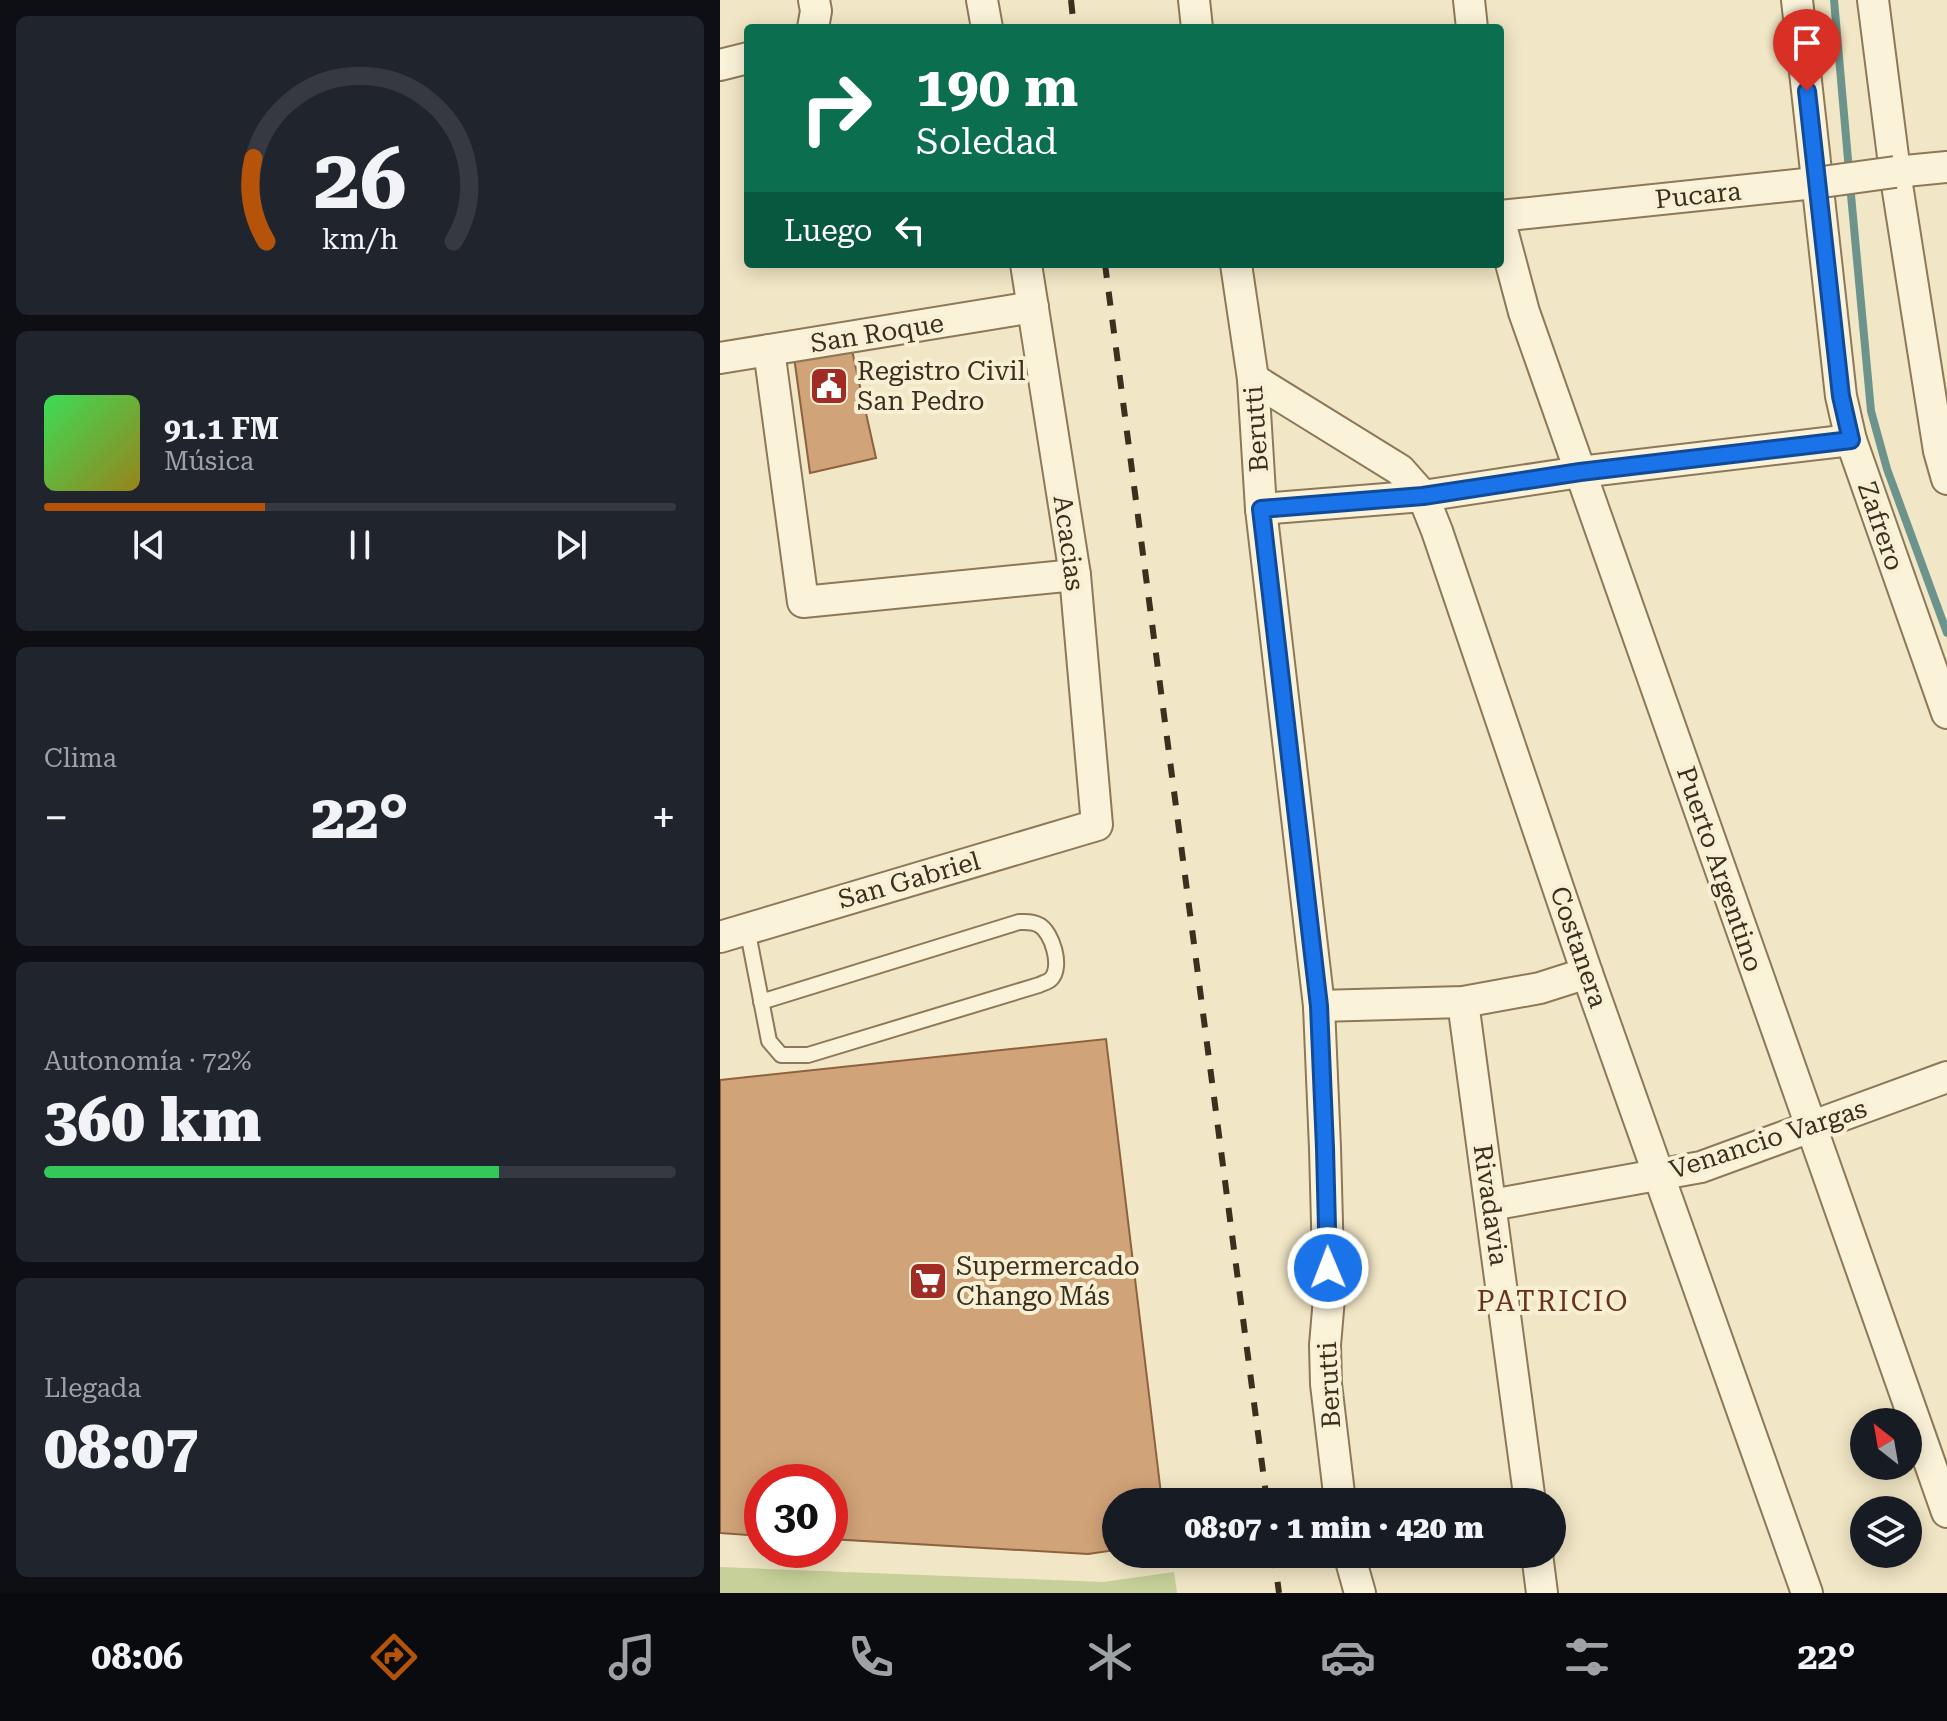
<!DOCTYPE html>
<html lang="es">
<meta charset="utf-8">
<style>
body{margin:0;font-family:"Roboto Serif",serif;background:#20242c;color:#f1f3f6;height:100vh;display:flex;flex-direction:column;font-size:30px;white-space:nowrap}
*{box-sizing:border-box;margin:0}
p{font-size:26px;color:#9ea1a6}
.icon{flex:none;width:44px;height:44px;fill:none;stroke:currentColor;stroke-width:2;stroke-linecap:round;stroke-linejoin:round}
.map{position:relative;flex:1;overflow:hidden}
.drawer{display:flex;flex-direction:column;gap:16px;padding:16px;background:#0d0f14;width:720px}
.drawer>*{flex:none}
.top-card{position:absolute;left:24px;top:24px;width:760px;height:244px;border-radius:8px;box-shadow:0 4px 20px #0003;background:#0b6e4f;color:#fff;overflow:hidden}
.needle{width:52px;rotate:329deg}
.buttons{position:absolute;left:1130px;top:1408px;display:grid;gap:16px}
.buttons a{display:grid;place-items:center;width:72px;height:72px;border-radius:50%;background:#171b24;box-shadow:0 4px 20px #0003;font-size:40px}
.speed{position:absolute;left:24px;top:1464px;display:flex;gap:16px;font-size:40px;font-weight:700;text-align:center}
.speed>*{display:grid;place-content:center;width:104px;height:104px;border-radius:50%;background:#171b24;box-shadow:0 4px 20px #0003;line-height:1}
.speed .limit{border:12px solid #d22;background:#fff;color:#111}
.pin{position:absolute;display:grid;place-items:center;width:68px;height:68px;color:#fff;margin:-82px -34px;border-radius:50% 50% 50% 0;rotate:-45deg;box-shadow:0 0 8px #0007}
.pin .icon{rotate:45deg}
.me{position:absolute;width:88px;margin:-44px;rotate:359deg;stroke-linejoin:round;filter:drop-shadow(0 0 6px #0008)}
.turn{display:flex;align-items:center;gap:28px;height:168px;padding:0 40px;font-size:36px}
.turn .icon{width:104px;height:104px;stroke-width:2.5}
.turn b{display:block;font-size:56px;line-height:68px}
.then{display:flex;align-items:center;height:76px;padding:0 40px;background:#0003;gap:16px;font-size:30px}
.big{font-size:60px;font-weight:800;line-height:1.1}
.drawer .tile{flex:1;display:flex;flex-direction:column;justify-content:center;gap:12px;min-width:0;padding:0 28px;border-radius:12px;background:#20242c}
.drawer .dial{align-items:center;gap:0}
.dial svg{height:208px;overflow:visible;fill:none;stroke:#363941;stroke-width:7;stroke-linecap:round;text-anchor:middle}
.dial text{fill:#f1f3f6;stroke:none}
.song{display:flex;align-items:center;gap:24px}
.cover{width:96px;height:96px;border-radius:12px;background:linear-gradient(135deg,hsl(130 70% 55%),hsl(50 70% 35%))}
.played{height:8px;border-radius:4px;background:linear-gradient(90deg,#b45309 35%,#363941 35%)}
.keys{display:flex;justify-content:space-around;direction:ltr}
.heat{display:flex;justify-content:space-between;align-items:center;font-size:44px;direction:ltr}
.charge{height:12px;border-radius:6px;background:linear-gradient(90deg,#34c759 72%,#363941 0)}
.trip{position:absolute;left:382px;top:1488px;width:464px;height:80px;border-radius:40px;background:#171b24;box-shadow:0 4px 20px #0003;font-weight:800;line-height:80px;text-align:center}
.tabs{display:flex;height:128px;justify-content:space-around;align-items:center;background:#090b0e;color:#9ea1a6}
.tabs .icon{width:56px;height:56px}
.tabs .current{color:#b45309}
.tabs b{font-size:36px;color:#f1f3f6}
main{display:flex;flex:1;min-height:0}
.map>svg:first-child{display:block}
.green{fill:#c6d098}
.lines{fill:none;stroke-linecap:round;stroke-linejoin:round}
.stream{stroke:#6c938c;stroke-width:8}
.building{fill:#d1a378;stroke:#8e623e;stroke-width:2}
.lane-casing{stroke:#8d7859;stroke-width:18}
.street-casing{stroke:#8d7859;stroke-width:34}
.lane{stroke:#fbf3d9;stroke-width:14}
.street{stroke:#fbf3d9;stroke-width:30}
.rail{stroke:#3d2f1e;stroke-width:6;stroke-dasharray:14 14;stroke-linecap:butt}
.street-bridge-casing{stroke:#8d7859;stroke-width:34;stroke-linecap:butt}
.street-bridge{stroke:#fbf3d9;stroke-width:30}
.route-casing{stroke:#114b97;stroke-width:20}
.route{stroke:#1a73e8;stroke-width:14}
.labels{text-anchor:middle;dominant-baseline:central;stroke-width:8;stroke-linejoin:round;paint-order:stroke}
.street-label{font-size:26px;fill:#3d2f1e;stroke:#f8f0d5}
.poi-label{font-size:26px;fill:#3d2f1e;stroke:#f8f0d5;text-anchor:start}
.neighbourhood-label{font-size:28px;letter-spacing:2px;fill:#6c311b;stroke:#f8f0d5}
</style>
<main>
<section class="drawer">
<div class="tile dial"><svg viewBox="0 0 100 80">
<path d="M14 69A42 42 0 1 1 86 69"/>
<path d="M14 69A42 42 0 0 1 9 37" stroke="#b45309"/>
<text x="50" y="56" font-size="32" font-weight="700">26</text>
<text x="50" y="72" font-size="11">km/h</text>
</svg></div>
<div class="tile">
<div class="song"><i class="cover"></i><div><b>91.1 FM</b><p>Música</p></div></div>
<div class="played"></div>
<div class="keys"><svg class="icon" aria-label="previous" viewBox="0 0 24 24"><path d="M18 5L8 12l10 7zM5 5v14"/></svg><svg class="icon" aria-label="pause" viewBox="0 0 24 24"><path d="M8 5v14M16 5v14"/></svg><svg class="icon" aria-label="next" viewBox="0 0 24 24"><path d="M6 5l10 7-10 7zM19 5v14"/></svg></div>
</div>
<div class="tile"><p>Clima</p>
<div class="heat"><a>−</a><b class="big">22°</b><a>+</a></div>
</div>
<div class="tile"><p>Autonomía · 72%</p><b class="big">360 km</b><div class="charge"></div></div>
<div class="tile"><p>Llegada</p><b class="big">08:07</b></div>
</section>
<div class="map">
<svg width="1227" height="1593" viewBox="0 0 1227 1593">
<rect width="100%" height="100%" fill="#f1e6c5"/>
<polygon class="green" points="0,1567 383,1582 454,1572 457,1593 0,1593"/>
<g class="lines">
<g class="stream">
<polyline points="1114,0 1129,171"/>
<polyline points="1130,184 1151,411 1167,469 1227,633"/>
</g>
</g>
<g class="building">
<polygon points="131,346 156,458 90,473 74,357"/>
<polygon points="386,1039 442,1502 396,1502 396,1550 368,1554 110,1539 110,1482 42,1482 42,1536 0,1533 0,1080"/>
</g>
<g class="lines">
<defs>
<path id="lane" d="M27,928L49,1041L61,1055H88L319,985C323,983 328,982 331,979C343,967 332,932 319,925C312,921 306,922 299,922L41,1002"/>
<g id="street">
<polyline points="262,0 267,28"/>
<polyline points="474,0 477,28"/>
<polyline points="749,0 752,28"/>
<polyline points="1077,0 1121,396 1131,440 1227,713"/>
<polyline points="1153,0 1175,172 1219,451 1227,479"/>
<polyline points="93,28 96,11 94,0"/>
<polyline points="0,65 28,58"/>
<polyline points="1175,172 1227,167"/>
<polyline points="780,216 1095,183"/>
<polyline points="780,222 804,312 1227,1512"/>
<polyline points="516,264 533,379 541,509 599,1006 605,1148 609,1298 605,1345 606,1384 620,1502"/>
<polyline points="49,350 83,602 355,575"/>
<polyline points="0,358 313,307"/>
<polyline points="533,379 680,470 703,496 717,531 867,973 1087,1593"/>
<polyline points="541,509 703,496 860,472 1131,440"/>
<polyline points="0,937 377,825 355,575 306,264"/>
<polyline points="743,1002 810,1502"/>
<polyline points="599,1006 743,1002 820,988 867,973"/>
<polyline points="771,1205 981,1167 1227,1077"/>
<polyline points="629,1554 640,1593"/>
<polyline points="817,1554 822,1593"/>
</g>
</defs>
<use href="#lane" class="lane-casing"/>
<use href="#street" class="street-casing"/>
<use href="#lane" class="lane"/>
<use href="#street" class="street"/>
<g class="rail">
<polyline points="351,0 354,28"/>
<polyline points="385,264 547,1502"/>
<polyline points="554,1554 559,1593"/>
</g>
<defs>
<polyline id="street-bridge" points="1095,183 1175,172"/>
</defs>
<use href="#street-bridge" class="street-bridge-casing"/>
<use href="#street-bridge" class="street-bridge"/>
</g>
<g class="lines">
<defs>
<polyline id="route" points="608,1268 605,1148 599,1006 541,509 703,496 860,472 1131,440 1121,396 1087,91"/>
</defs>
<use href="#route" class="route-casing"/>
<use href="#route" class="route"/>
</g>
<defs>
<symbol id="civic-square" viewBox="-11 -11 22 22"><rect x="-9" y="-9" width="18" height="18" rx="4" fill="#a02c25" stroke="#f8f0d5"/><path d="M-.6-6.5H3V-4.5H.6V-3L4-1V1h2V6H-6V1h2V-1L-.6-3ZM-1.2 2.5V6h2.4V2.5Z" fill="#fff"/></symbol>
<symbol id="supermarket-square" viewBox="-11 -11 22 22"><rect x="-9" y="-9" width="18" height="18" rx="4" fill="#a02c25" stroke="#f8f0d5"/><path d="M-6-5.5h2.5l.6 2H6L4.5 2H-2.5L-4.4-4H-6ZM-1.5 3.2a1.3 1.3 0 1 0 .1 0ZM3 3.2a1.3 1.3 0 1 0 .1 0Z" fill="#fff"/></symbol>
</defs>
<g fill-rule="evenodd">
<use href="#civic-square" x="87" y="364" width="44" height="44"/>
<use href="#supermarket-square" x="186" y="1259" width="44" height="44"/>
</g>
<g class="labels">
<g class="street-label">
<text transform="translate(978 195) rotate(-6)">Pucara</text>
<text transform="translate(157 333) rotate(-9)">San Roque</text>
<text transform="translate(536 429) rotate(-94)">Berutti</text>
<text transform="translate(1161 526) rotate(71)">Zafrero</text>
<text transform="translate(349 543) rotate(82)">Acacias</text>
<text transform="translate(1000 869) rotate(71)">Puerto Argentino</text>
<text transform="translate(189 880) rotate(-16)">San Gabriel</text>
<text transform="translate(859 947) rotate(71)">Costanera</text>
<text transform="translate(1048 1139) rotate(-18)">Venancio Vargas</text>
<text transform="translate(771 1205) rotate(82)">Rivadavia</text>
<text transform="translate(609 1385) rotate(-93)">Berutti</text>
</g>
<g class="poi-label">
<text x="137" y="371">Registro Civil<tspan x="137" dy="30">San Pedro</tspan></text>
<text x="236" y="1266">Supermercado<tspan x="236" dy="30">Chango Más</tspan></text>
</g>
<g class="neighbourhood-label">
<text x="833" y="1301">PATRICIO</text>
</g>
</g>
</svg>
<div class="buttons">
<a><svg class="needle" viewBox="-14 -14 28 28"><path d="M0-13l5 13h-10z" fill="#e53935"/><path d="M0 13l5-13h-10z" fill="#9ea1a6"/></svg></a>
<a><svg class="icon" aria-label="layers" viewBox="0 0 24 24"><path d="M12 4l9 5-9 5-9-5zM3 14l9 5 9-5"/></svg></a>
</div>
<div class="speed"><div class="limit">30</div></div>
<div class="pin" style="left:1087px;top:91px;background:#d93025"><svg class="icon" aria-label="arrive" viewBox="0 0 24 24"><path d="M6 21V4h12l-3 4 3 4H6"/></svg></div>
<svg class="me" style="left:608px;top:1268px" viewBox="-20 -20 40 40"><circle r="17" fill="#1a73e8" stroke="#fff" stroke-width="3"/><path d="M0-11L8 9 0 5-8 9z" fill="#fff"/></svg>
<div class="trip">08:07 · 1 min · 420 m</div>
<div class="top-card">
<div class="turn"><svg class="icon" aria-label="right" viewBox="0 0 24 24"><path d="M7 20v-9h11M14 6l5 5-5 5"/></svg><div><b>190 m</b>Soledad</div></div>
<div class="then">Luego<svg class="icon" aria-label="left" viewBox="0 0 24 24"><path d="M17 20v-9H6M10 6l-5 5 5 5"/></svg></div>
</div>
</div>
</main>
<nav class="tabs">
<b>08:06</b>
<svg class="icon current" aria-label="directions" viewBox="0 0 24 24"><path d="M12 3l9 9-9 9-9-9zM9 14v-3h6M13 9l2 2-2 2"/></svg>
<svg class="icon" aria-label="music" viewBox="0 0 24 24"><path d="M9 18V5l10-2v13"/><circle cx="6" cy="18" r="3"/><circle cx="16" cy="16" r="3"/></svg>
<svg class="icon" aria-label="phone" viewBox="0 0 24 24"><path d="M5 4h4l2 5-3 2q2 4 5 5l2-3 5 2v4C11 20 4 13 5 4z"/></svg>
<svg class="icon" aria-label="climate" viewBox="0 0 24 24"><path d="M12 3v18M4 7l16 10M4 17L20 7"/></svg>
<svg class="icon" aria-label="car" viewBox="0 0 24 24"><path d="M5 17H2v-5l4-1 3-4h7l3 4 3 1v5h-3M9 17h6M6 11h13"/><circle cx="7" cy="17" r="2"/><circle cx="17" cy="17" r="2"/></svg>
<svg class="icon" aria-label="filters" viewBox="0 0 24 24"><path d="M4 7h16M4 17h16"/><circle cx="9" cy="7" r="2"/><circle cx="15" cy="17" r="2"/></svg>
<b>22°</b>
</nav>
